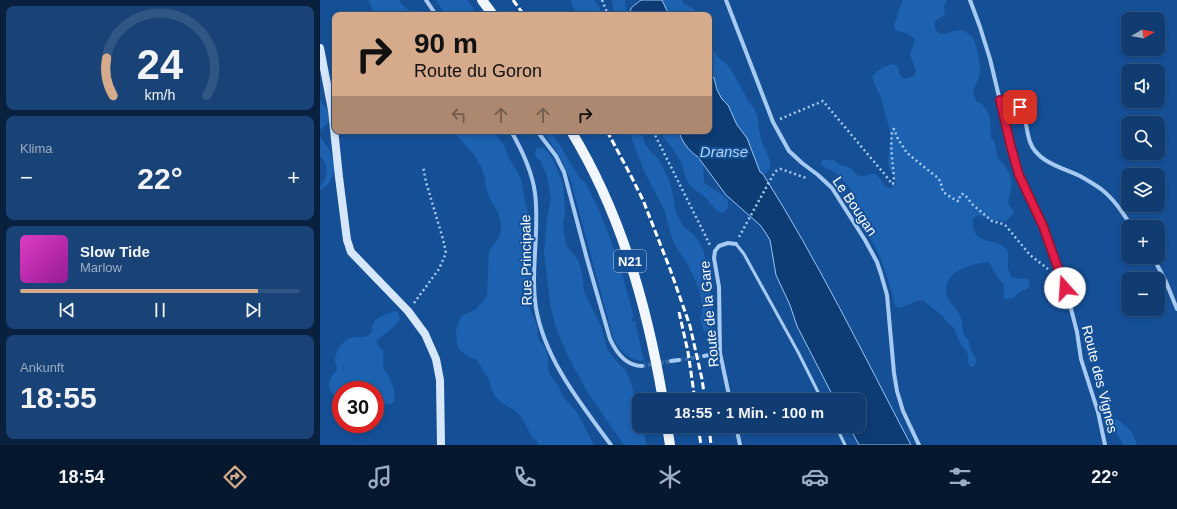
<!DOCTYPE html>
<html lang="de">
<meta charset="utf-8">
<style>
body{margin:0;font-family:Arial,sans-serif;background:#194376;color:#f1f3f6;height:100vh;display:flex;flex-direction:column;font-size:15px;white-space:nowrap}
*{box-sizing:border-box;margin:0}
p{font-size:13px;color:#9cadc3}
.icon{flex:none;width:22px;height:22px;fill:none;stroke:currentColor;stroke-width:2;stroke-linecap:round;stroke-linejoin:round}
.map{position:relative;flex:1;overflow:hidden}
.sheet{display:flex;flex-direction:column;gap:6px;padding:6px;background:#09213e;width:320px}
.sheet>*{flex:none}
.hud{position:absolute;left:12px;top:12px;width:380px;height:122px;border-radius:8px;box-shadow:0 2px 6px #0003,0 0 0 1px #305684;background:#d6ab8b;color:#111;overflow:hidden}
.needle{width:26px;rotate:80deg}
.buttons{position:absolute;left:801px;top:12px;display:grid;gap:8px}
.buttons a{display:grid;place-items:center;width:44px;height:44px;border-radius:8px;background:#103c71;box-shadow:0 2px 6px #0003,0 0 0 1px #305684;font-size:20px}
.speed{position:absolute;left:12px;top:381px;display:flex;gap:8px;font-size:20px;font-weight:700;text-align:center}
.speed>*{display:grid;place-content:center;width:52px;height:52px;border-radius:50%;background:#103c71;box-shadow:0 2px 6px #0003,0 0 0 1px #305684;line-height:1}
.speed .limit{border:6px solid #d22;background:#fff;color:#111}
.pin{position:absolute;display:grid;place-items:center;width:34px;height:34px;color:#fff;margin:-17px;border-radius:8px;box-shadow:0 2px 6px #0006}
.me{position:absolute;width:44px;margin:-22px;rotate:341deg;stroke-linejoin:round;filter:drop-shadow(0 0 3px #0008)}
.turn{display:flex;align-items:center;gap:14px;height:84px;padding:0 16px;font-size:18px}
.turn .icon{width:52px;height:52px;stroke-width:2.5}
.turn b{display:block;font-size:28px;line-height:34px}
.lanes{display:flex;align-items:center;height:38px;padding:0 16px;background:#0003;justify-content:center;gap:20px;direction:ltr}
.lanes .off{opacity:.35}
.big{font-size:30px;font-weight:700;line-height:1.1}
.sheet .widget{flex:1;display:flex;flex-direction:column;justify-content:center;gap:6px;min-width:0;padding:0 14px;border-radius:8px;background:#194376}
.sheet .dial{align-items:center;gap:0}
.dial svg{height:104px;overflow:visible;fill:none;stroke:#305684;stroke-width:7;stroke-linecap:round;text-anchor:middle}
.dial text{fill:#f1f3f6;stroke:none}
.song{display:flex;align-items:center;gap:12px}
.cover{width:48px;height:48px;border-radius:6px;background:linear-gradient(135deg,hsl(310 70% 55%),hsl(300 70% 35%))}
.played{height:4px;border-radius:2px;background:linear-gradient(90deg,#d6ab8b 85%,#305684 85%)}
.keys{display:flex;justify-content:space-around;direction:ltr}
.heat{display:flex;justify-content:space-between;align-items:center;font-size:22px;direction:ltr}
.trip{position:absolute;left:312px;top:393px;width:234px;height:40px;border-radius:8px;background:#103c71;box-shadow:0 2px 6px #0003,0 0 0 1px #305684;font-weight:700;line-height:40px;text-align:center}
.menu{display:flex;height:64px;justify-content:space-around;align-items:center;background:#06182d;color:#9cadc3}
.menu .icon{width:28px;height:28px}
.menu .active{color:#d6ab8b}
.menu b{font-size:18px;color:#f1f3f6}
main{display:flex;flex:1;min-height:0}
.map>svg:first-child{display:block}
.green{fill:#1d62b0}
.water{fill:#0d3b73;stroke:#99c5f5}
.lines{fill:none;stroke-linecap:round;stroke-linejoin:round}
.street-tunnel{stroke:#386aa7;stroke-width:4;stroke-dasharray:4 2;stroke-linecap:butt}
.path{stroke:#a7caf2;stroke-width:2.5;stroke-dasharray:2 3;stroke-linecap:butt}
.lane{stroke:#a7caf2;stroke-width:3}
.street{stroke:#a7caf2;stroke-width:4}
.secondary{stroke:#d6e7fc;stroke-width:8}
.primary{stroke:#f2f7ff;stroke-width:10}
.rail{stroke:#fff;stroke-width:3;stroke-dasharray:7 3;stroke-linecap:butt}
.route-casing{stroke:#92132f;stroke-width:10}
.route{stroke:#e11d48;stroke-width:7}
.labels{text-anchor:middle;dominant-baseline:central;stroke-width:4;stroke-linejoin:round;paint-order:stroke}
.shield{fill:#155097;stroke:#b9cae0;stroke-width:1}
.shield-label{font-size:13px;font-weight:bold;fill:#fff}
.street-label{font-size:14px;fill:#fff;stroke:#155097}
.water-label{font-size:15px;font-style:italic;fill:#b3d4f8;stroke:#155097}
</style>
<main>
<section class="sheet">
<div class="widget dial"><svg viewBox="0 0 100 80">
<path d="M14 69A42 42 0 1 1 86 69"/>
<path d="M14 69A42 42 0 0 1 9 40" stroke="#d6ab8b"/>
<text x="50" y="56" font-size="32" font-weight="700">24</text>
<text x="50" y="72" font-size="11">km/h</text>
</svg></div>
<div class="widget"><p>Klima</p>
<div class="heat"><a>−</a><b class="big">22°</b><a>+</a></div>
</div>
<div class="widget">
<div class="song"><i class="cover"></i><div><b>Slow Tide</b><p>Marlow</p></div></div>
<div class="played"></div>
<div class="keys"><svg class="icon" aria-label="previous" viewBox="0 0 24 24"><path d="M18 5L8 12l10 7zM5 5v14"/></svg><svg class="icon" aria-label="pause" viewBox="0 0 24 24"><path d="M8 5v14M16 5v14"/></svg><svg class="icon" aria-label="next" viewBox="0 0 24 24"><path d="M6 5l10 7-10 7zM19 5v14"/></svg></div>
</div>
<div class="widget"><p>Ankunft</p><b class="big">18:55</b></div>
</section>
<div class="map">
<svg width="857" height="445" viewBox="0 0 857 445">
<rect width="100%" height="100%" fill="#155097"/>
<g class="green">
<path d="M48,0H79L81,4L95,15H55C52,11 52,5 48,0Z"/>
<polygon points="116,0 147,0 154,9 154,15 126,15"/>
<polygon points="251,0 274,0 279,6 281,15 256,15"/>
<polygon points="292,0 305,0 306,13 308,15 292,15 294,14"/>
<path d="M342,0H362L364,4C370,7 376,8 377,15H349Z"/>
<path d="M583,0H627L624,6L625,14L615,21V29L620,34C629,35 634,28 644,31C646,32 650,35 652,36C656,42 661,66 660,73C658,86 648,88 657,102L662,104L668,113L670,119L671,137L675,143L677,157L686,167L690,175L692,182L688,203L694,213L686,221L671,220L658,215L653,219C651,247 674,236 686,249C690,254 687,262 688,268C689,271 690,274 691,277L698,279L706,278L710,282L708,288L697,294L693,298L684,299V284C676,278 674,270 669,262C650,264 621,271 627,296C629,304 636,307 639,314C643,321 642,330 644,335C645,337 647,338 648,339C650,344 650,350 653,354C653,355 656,359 656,360C656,362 655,364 655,366L651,367L648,363V357L647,351L641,345L634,328L626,321L623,316L602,300L594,302L580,308L575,306L571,289L560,256L545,228L538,220L537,208L535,199L529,186L514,172L501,165L502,160H514C521,168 524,164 530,168C533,170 535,174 537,175C549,181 553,162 565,187L571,188L576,185L575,177L569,169L568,161L571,134L565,113L561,97L555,85L552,77L557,71L571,64L577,66L580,75L584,79L594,76L596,70L590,55L595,39L588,34L575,30L574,23L577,19L578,11Z"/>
<path d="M389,42C393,46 393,51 397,56C400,60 405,62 408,66C416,77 422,89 428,101C430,104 432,106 434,108C439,118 438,129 441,139C443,148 454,161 449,170C446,174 445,174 441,174L440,172L427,138L417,125L408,105L402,99L397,90L394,78L389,73Z"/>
<polygon points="0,99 3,105 9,110 9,122 0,130"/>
<polygon points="133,131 173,131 184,146 190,160 197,171 201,179 206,206 211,219 210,237 206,242 203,250 203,257 204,261 208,266 211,273 210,280 208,283 207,295 208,304 217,326 218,338 226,349 228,358 228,368 230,375 238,385 244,398 256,411 274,445 218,445 217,441 212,437 202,418 196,411 182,403 174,395 168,378 157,360 146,355 139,349 137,344 136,331 141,316 155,310 160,305 167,296 169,251 180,236 181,224 178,212 169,197 166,187 165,177 162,169 155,156"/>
<path d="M222,131H231L258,175L261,179L264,181C288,223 302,271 314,318H312V321H315L324,361C308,361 300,350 293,337L251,182C244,162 235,147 222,131Z"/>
<polygon points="309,131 321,131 325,144 332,153 337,157 348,178 351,186 356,213 363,226 374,235 380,243 384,252 391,293 394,321 389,330 384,332 380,319 382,314 382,304 379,289 367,263 355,245 351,235 345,211 324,171"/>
<path d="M339,131H359L360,137L383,164L384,183L401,194L408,200V208L403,213C394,211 392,205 387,199C382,193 375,191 370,185C366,180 365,174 363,168C362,163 359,158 356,154C351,145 345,139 339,131Z"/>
<path d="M0,136C3,142 8,146 10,152C17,167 15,183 0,190V186C10,177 8,164 0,156Z"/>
<polygon points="217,148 223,148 229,153 236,166 243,184 245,211 243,226 246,245 258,260 262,273 264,291 282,329 287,349 295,360 306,371 312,385 315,402 319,412 319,426 324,426 325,440 327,445 304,445 266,390 246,352 235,325 230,303 224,252 227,219 231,198 227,176 221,162 216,157 215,152"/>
<path d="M74,311L78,312L80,318C77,326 64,334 57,340C57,345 58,347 63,350C64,356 62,363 64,369C65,372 68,374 69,377C73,385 76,394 74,402L70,404H55V390H37L35,389L21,390V396L19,397C9,394 6,384 12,376C13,373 17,372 17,368C17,367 16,364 15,362C14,357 19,347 23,343C33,333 42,340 49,335C53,332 51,328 53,324C56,317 68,314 74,311Z"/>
<polygon points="794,419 798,420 812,432 817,445 803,445 792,425 792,421"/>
</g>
<g class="water">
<path d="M321,0H342L349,15H309C311,5 314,6 321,0Z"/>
<path d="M389,73L394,78L397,90L402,99L408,105L417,125L427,138L440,172L443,174C498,261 543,354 591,445H539L529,426H539V400H515L477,326L470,305L456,275L450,240L445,232L440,225L406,195L378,157C369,151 361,141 359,131H389Z"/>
</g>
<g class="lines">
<g class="street-tunnel">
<polyline points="359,360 384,356"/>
<polyline points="322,366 351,361"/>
</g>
<g class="path">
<polyline points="282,0 288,15"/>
<path d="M460,119L503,101L561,170C565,174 569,181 573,184L574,180C573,163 570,148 572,131L574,129L578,139L587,153L614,175C621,179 621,184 623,192L637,201H639L640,195L642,194L645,195L653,205L672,221L683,224L686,226L710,255L728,269"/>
<polyline points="333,131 390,245"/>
<polyline points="419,237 453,175 456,171 461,169 486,178"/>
<polyline points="94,303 119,269 126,253 123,239 106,182 103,166"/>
</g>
<g class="lane">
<polyline points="416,244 424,254 478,352 502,400"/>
<polyline points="516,426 525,445"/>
</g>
<g class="street">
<polyline points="106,0 116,15"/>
<polyline points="406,0 453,122 469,151 482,163 498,175 512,188 545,240 557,262 561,274 567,295 574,373 577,391 583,411 599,445"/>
<polyline points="650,0 660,27 670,59 691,147 699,175 723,226 749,301 757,332 761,359 778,412 785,445"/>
<path d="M680,100C709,101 703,121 710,142C717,162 743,168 760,176C767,180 774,184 781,189C794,199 803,213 812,227"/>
<path d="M191,131C202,150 212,171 215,193C220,231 210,270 216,308C225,360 261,404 291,445"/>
<path d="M217,131L236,156L244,172L267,259L290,339C296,352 306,366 322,366"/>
<polyline points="833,257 846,282 857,309"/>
<polyline points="384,356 400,353"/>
<polyline points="351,361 359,360"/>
<polyline points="410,400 400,353 399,287 394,258 395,251 399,246 408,243 416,244"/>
<polyline points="416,426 420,445"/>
</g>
<polyline class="secondary" points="0,48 12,110 19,177 27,240 31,252 88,311 105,334 116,359 120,380 121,445"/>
<g class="primary">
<polyline points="162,0 173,15"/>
<path d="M251,131C301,213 327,306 343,400"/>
<polyline points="347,426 350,445"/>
</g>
<g class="rail">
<polyline points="193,0 204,15"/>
<polyline points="287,131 311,176 323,200 350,269 370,326 382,379 385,400"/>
<polyline points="359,312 368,352 375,400"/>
<polyline points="378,426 381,445"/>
<polyline points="389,426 391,445"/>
</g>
</g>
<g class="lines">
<defs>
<path id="route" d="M700,107C694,101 688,100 680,100L691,147L699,175L723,226L745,288"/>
</defs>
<use href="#route" class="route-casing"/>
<use href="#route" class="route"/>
</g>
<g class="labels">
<rect class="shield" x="294" y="250" width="32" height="22" rx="3"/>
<g class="shield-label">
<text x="310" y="261">N21</text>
</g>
<g class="street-label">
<text transform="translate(535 206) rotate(56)">Le Bougan</text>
<text transform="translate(206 260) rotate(-91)">Rue Principale</text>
<text transform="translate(389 314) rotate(-95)">Route de la Gare</text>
<text transform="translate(780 379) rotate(76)">Route des Vignes</text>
</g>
<g class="water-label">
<text x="404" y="151">Dranse</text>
</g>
</g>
</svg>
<div class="buttons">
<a><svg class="needle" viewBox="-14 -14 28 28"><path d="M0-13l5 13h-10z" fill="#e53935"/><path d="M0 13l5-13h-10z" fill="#9cadc3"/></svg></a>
<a><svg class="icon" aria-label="sound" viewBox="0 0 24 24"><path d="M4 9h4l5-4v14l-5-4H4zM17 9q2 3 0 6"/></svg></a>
<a><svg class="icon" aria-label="search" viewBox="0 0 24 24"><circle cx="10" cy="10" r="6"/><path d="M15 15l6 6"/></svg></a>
<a><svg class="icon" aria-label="layers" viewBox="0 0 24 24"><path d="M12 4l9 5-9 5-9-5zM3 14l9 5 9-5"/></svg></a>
<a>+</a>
<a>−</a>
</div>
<div class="speed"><div class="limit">30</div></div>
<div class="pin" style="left:700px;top:107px;background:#d93025"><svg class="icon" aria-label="arrive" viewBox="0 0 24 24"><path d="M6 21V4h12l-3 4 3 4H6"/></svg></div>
<svg class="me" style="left:745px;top:288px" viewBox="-20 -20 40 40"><circle r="19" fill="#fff"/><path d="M0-13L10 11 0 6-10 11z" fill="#e11d48"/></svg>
<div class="trip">18:55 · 1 Min. · 100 m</div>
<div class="hud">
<div class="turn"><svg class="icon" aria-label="right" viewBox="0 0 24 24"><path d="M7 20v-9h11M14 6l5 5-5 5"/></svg><div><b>90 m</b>Route du Goron</div></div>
<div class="lanes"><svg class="icon off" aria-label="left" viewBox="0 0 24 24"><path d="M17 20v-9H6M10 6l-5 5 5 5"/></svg><svg class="icon off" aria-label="ahead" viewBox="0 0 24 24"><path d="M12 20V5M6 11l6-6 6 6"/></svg><svg class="icon off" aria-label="ahead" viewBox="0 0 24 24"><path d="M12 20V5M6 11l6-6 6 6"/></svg><svg class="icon" aria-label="right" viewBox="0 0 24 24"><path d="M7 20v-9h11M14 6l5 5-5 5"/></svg></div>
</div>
</div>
</main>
<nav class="menu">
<b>18:54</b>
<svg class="icon active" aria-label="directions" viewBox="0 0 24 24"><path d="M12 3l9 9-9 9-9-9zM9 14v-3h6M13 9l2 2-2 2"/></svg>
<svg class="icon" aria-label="music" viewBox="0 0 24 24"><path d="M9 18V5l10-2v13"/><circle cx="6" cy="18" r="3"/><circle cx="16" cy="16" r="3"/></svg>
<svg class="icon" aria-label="phone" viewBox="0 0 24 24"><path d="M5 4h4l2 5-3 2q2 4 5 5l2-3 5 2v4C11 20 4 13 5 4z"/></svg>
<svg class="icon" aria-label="climate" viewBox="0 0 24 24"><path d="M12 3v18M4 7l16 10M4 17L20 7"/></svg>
<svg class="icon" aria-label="car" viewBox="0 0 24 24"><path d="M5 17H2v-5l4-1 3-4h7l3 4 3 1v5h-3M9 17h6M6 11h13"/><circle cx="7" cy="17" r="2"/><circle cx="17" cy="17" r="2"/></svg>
<svg class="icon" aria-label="filters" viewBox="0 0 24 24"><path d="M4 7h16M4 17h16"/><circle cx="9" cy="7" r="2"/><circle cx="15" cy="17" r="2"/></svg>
<b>22°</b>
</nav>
